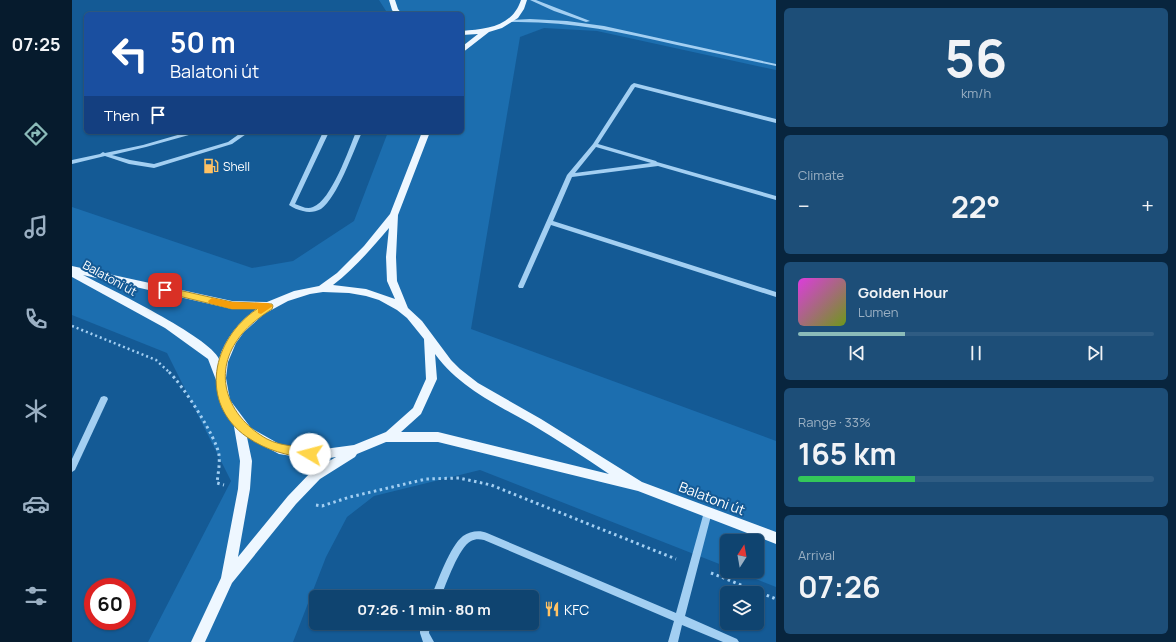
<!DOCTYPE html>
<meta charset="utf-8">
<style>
body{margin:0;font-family:Manrope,sans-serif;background:#1d4e78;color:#f1f3f6;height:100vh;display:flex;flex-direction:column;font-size:15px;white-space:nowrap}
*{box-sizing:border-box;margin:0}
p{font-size:13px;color:#9bb0c3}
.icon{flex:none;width:22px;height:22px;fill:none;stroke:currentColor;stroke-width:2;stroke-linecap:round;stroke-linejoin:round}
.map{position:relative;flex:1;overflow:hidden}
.sheet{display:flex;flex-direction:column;gap:8px;padding:8px;background:#08253e;width:400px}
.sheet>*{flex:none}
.hud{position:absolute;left:12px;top:12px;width:380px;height:122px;border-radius:6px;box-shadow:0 1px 3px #0004,0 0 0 1px #2f5c83;background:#1a4fa0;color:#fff;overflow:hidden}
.needle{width:26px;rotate:11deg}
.tools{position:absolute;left:648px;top:534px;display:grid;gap:8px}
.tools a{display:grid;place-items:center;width:44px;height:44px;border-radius:6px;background:#0f4470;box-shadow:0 1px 3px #0004,0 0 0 1px #2f5c83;font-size:20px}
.speed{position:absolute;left:12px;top:578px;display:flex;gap:8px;font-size:20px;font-weight:700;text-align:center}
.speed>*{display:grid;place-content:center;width:52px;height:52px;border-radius:50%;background:#0f4470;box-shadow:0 1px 3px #0004,0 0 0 1px #2f5c83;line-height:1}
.speed .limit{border:6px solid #d22;background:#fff;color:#111}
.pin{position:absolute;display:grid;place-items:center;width:34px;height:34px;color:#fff;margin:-17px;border-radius:8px;box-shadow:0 2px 6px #0006}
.me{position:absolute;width:44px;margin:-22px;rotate:278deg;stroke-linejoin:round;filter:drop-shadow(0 0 3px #0008)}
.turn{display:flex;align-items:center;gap:14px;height:84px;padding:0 20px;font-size:18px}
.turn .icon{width:52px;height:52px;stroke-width:2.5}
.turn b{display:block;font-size:28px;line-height:34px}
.then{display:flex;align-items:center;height:38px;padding:0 20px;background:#0003;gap:8px;font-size:15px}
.big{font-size:30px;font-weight:700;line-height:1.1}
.sheet .card{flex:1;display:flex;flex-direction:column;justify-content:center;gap:6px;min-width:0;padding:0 14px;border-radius:6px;background:#1d4e78}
.sheet .dial{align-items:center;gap:0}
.dial b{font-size:52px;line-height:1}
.song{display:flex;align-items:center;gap:12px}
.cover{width:48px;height:48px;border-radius:6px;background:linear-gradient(135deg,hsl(300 70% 55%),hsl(80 70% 35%))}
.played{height:4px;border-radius:2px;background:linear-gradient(90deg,#8bbbb9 30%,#2f5c83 30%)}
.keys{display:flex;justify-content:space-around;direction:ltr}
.heat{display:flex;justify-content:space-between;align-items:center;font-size:22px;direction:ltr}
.charge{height:6px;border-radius:3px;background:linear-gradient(90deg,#34c759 33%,#2f5c83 0)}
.trip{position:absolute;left:237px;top:590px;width:230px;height:40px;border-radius:6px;background:#0f4470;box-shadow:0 1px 3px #0004,0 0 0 1px #2f5c83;font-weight:700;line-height:40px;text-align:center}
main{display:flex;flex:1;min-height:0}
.tabs{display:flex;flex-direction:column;width:72px;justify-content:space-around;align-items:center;background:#061b2d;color:#9bb0c3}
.tabs .icon{width:28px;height:28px}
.tabs .on{color:#8bbbb9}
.tabs b{font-size:18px;color:#f1f3f6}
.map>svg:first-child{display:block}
.green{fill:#1c6eaf}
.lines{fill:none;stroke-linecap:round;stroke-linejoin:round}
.path-far1{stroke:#a3cff2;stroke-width:2.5;stroke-dasharray:2 3;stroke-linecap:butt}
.path{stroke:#a3cff2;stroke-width:3;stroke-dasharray:2.5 3.5;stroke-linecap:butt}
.minor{fill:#a3cff2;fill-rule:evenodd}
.major{fill:#eef7ff;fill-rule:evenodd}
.route{fill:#ffd54a;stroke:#a68a30}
.slow{fill:#f59e0b}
.labels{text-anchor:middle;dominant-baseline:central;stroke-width:4;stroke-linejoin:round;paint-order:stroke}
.poi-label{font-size:12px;fill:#fff;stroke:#145a95;text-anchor:start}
.street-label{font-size:12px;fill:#fff;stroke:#145a95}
.near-street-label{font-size:14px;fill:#fff;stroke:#145a95}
.near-poi-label{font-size:14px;fill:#fff;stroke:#145a95;text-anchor:start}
</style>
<main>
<nav class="tabs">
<b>07:25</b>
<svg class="icon on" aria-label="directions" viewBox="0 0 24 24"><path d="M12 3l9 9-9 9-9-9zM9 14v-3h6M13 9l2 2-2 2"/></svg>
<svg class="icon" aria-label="music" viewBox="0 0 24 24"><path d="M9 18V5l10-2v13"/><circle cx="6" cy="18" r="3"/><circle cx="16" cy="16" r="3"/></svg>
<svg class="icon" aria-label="phone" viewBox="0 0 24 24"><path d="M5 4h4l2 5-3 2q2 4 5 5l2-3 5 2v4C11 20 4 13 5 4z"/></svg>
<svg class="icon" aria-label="climate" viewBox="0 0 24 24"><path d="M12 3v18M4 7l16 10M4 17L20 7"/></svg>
<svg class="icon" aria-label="car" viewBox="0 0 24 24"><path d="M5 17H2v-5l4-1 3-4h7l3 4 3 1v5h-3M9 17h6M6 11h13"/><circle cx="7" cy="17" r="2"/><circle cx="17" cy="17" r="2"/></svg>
<svg class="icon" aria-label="filters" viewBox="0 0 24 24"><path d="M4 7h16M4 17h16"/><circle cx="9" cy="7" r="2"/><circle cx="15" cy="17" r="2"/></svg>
</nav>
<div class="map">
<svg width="704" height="642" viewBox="0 0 704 642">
<rect width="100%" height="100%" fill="#145a95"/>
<polygon class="green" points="307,0 704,0 704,70 525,31 472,28 448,37 399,329 704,441 704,587 664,571 685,571 685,541 655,541 655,567 408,470 302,496 275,517 254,557 221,642 76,642 159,481 95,353 0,315 0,207 180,268 221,261 282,221 316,132 390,132 390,14 316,14"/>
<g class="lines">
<polyline class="path-far1" points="0,326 84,360 98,373"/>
<g class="path">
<path d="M97,372C110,384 145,438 147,455C148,464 146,474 145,483L152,485"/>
<polyline points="244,505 250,506 278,497 354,479 387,478 419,485 604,559"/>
<polyline points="639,573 704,599"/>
</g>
<g class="minor">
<polygon points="458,0 464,0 518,21 514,22 482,11"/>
<path d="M458,19L495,21L532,26L704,64V66C671,59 638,52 605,45C550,32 496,21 439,22L437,21L439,20Z"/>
<path d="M562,83L704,119V123L563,87L526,144L584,161L585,162L704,196V200L586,166L500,177L481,221L704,292V297L479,225L452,286L451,288H447L446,286L495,175L521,144L559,85ZM524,147L579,163L503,173Z"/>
<polygon points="116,132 125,132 124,133 74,147 40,155 58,160 82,164 156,142 170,132 177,132 160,144 82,168 57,164 33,156 0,164 0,160 28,154 31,152 33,153 71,145"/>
<path d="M251,132H257L223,204C229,206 235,210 241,207C259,201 277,149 284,132H290C282,150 265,198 249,209C243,212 237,213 231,211C226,210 221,208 217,205Z"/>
<polygon points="32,396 35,397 36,399 3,470 0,472 0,459 28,399 29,397"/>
<path d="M636,508L639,509L640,512L613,616L665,639L667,642H651L610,625L606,642H596L602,621L412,540C407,539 403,539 399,541C387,547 374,584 369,597H359C366,581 378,546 391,536C398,531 408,530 415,533L604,613L632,512L633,509Z"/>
<polygon points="348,623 358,623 357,633 362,642 351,642 348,633"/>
</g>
<g class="major">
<polygon points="317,0 323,0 326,9 330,14 323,14 320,10"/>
<path d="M449,0H455L452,9L446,18L430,28L417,32L390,53L392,45L406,34L390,35V31C415,29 440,27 449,0Z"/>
<path d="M350,132H358L326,215L324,257L325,281L336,308L350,321L379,360L388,369L406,383L469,419L570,482L704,532V544L566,491L366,442H314L285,454L283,457L248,479L224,504L160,583L133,642H119L149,578L166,489L168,461L161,421L148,402L144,380L136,359L93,328L0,277V266L160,301L195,302L222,291L247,286L265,273L292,246L318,214ZM317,228L314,257L315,281L323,299L294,289L261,285C282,269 300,248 317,228ZM11,275L160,309H184C167,322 153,338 147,359C138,337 36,288 11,275ZM251,292L277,293L294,296L307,300L325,310L335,318L352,339L354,379L341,408L314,432L282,445L245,450L209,445L179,428L158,400L154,378L156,362L164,343L172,332L192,314L216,301L238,294ZM363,354C388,388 424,404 459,424C486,440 512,457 537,474L366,432H329L349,414L365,379ZM175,437L207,454L245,460L264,457L240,471L216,496L166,557L178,489L180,461Z"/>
</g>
</g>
<path class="route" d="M93,287L160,302L200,304L201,306L200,309C186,318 173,328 164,342C140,379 159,419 195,439C210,447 226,445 242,451L243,454L242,457L238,459C215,455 195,451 175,437C126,403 140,339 185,309H160L90,292L89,290Z"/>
<polygon class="slow" points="140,298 160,302 196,303 201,306 189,314 186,313 186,309 160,309 137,303 136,301"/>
<defs>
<symbol id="fuel-bare" viewBox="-9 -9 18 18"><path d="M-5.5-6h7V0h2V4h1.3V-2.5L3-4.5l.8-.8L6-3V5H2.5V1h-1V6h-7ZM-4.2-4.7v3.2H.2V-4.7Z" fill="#ffc264" stroke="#145a95" stroke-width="2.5" paint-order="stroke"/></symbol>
<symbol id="restaurant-bare" viewBox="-9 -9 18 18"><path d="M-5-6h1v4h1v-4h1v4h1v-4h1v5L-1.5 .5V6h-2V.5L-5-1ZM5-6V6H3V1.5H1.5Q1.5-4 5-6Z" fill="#ffc264" stroke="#145a95" stroke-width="2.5" paint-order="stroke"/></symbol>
</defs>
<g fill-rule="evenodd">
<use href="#fuel-bare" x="128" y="155" width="22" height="22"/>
<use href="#restaurant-bare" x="469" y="598" width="22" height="22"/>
</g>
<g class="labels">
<g class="poi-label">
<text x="151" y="166">Shell</text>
</g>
<g class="street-label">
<text transform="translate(38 278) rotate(29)">Balatoni út</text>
</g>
<g class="near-street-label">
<text transform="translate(640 498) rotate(21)">Balatoni út</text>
</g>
<g class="near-poi-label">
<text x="492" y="609">KFC</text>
</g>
</g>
</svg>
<div class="tools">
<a><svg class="needle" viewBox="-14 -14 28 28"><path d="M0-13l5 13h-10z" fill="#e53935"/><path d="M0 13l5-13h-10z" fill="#9bb0c3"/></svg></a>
<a><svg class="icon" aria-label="layers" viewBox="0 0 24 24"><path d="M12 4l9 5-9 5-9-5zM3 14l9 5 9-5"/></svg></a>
</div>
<div class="speed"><div class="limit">60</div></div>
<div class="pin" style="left:93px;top:290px;background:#d93025"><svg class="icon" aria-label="arrive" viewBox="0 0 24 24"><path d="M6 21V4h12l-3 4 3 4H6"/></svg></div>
<svg class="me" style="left:238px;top:454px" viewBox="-20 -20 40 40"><circle r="19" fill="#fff"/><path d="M0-13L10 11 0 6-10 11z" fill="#ffd54a"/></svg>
<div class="trip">07:26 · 1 min · 80 m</div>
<div class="hud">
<div class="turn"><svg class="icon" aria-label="left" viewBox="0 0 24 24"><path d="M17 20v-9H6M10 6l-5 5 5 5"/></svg><div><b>50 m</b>Balatoni út</div></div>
<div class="then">Then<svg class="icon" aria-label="arrive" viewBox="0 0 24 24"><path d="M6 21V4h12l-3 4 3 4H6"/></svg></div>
</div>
</div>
<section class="sheet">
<div class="card dial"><b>56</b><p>km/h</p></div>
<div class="card"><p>Climate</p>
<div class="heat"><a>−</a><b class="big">22°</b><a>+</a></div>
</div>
<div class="card">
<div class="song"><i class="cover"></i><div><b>Golden Hour</b><p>Lumen</p></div></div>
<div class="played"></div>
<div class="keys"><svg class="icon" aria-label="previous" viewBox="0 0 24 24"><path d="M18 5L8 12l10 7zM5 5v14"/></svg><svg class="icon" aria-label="pause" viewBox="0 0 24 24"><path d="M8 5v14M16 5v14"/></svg><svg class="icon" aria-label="next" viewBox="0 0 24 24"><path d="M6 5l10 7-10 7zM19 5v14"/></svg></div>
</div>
<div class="card"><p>Range · 33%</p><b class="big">165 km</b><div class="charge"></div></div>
<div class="card"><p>Arrival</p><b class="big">07:26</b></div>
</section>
</main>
